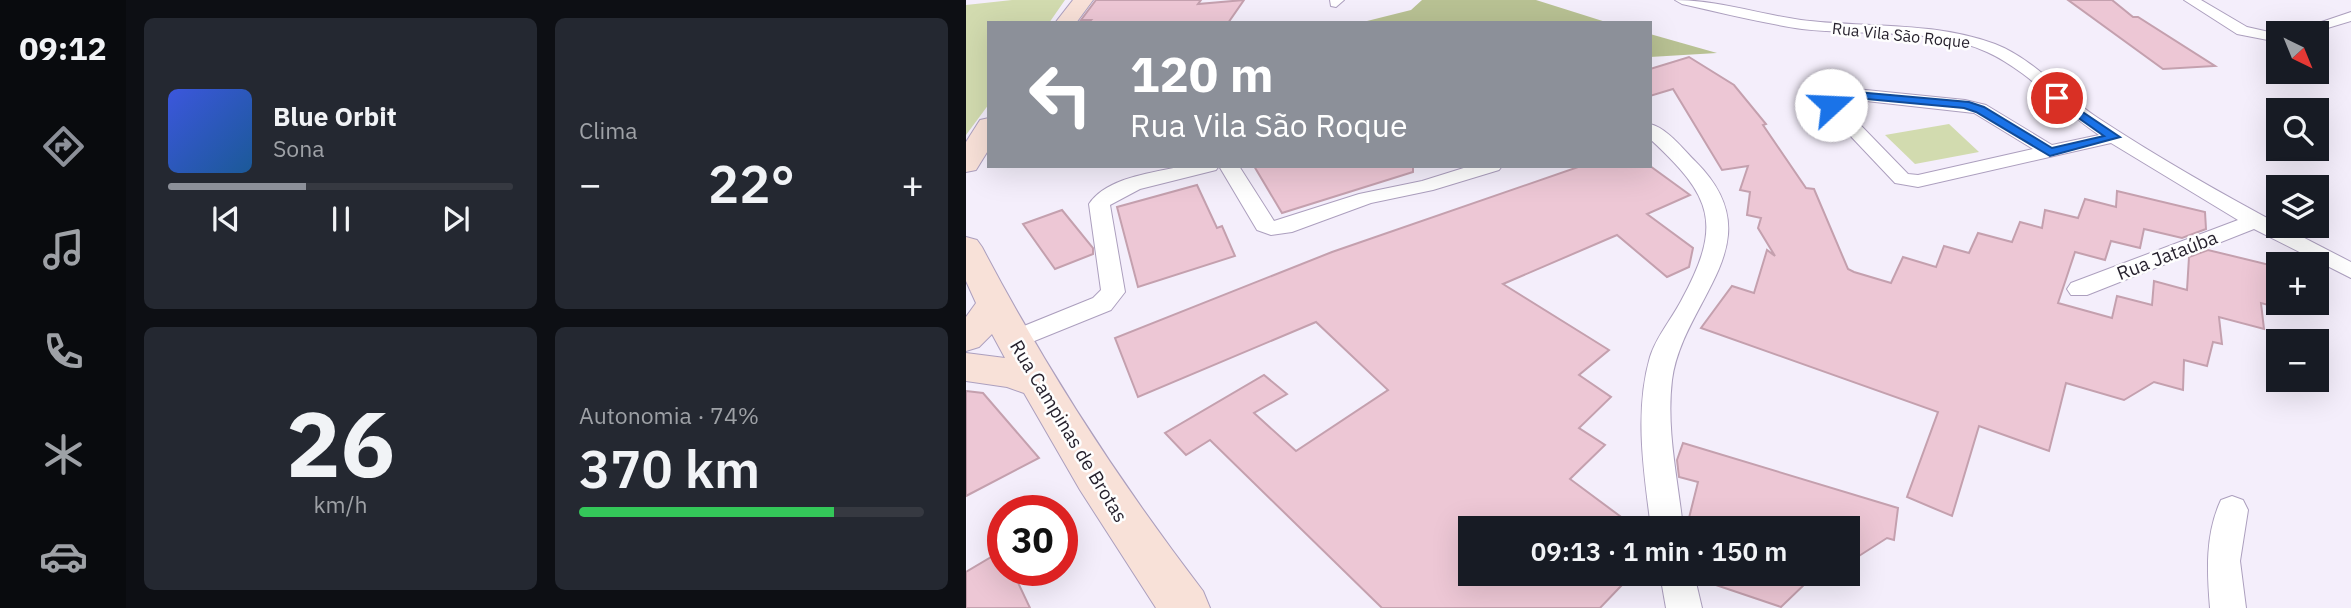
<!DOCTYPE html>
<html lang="pt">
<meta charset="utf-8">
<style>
body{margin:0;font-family:"IBM Plex Sans",sans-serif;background:#242831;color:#f1f3f6;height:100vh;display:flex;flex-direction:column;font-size:26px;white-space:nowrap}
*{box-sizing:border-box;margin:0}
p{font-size:23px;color:#9ea1a6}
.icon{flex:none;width:38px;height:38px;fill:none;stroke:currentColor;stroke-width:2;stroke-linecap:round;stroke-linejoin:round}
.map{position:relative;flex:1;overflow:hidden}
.drawer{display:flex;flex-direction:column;gap:18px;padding:18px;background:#0d0f14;width:840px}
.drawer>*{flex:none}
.guide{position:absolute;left:21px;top:21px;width:665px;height:147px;border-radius:0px;box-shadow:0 7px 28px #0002;background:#8c9099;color:#fff;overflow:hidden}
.needle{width:46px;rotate:137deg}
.buttons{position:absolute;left:1300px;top:21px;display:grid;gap:14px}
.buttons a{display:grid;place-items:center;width:63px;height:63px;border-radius:0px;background:#171b24;box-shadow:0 7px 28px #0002;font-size:35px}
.speed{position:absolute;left:21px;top:495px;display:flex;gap:14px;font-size:35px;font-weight:700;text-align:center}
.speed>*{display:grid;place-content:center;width:91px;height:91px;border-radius:50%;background:#171b24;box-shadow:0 7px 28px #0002;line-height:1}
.speed .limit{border:10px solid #d22;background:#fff;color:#111}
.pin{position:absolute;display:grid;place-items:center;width:60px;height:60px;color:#fff;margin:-30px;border:4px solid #fff;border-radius:50%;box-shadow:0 2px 7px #0007}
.me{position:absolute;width:77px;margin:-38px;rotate:70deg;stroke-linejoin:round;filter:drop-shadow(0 0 5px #0008)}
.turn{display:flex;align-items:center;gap:24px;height:147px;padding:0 28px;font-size:32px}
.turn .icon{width:91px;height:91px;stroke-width:2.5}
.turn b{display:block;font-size:49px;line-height:60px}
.big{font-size:52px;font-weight:600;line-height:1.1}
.drawer .tile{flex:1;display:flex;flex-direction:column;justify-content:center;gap:10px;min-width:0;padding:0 24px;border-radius:10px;background:#242831}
.drawer .dial{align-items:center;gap:0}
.dial b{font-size:91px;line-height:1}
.song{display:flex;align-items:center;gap:21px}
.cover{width:84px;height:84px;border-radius:10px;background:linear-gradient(135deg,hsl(230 70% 55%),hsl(210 70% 35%))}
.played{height:7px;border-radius:4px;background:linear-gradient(90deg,#8c9099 40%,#363941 40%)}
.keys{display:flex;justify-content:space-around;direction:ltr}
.heat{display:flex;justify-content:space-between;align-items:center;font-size:38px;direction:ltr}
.charge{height:10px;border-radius:5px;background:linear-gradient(90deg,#34c759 74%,#363941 0)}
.drawer .tiles{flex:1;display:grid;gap:18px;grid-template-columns:repeat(2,1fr)}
.trip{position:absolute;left:492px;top:516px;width:402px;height:70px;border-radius:0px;background:#171b24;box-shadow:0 7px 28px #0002;font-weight:600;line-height:70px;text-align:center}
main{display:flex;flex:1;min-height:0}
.tabs{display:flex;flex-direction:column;width:126px;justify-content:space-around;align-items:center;background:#090b0e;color:#9ea1a6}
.tabs .icon{width:49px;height:49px}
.tabs .on{color:#8c9099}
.tabs b{font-size:32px;color:#f1f3f6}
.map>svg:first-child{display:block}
.green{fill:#d2dbaf}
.forest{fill:#b8c193}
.building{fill:#edc7d5;stroke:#c4a0ae;stroke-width:2}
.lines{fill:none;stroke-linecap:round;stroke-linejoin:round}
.street-casing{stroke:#ac9fbe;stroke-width:2}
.secondary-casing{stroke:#ac9fbe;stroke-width:2}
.street{fill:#fff;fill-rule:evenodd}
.secondary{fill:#f8e1d8;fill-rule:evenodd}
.route{fill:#1a73e8;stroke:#114b97;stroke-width:2}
.labels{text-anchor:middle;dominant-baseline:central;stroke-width:5;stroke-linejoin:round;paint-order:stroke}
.far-street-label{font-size:16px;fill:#241f2b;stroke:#fefefe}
.street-label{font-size:19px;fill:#241f2b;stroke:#fefefe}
</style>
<main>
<nav class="tabs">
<b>09:12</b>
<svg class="icon on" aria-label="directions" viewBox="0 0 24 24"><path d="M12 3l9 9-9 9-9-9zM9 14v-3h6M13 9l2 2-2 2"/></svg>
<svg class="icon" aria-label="music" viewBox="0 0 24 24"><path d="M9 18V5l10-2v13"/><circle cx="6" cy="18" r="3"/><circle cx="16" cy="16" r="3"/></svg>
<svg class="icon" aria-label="phone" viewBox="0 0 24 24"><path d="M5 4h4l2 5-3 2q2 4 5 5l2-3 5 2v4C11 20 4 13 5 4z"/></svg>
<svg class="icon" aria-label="climate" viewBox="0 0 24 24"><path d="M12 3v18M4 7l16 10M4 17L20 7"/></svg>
<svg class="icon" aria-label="car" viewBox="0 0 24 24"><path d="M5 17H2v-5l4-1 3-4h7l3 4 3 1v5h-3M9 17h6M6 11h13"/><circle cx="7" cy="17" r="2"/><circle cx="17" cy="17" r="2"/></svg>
</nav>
<section class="drawer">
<div class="tiles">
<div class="tile">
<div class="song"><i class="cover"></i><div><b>Blue Orbit</b><p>Sona</p></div></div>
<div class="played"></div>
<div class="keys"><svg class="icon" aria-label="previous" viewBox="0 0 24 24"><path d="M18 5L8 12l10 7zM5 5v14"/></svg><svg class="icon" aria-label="pause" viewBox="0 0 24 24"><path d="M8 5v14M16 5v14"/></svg><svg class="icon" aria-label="next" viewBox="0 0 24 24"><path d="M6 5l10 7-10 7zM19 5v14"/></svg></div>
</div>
<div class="tile"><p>Clima</p>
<div class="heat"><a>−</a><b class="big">22°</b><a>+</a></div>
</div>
<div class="tile dial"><b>26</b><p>km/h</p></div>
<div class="tile"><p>Autonomia · 74%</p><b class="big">370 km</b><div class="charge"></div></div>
</div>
</section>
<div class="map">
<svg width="1385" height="608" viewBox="0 0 1385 608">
<rect width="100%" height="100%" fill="#f4eefb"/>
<g class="green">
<polygon points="46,0 99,0 83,23 23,23 23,104 0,135 0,5"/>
<polygon points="983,124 1013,152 949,164 919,135"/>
</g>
<g class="forest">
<polygon points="456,0 570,0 643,23 393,23 445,10"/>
<polygon points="684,34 751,53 684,57"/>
</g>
<g class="building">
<polygon points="130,0 235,0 232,4 278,0 262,23 122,23 125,20 115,20"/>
<polygon points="1102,0 1146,0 1167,17 1172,17 1249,66 1197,69"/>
<polygon points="723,57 768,85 800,124 797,125 840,188 848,189 882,269 888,272 925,283 937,257 970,267 978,246 1003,253 1012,233 1046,242 1054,222 1076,228 1079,210 1112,218 1119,199 1150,207 1151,191 1239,212 1240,229 1216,238 1178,229 1174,248 1145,241 1139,260 1109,252 1092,303 1146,318 1151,296 1186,305 1188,281 1221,290 1223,257 1242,250 1312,267 1312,303 1331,303 1334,313 1295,303 1298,329 1253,317 1256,344 1247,342 1241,366 1218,360 1217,390 1188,382 1158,400 1100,383 1083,451 1013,426 986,516 941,497 972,412 735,328 766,286 788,293 801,250 809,256 792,228 795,218 781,215 784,192 774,190 782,166 756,170 707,89 684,96 684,69"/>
<polygon points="288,166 447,166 447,172 316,213"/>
<polygon points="615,166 684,166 724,195 681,214 727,248 723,267 701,277 651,235 537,284 643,350 613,375 645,397 613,428 639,445 604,479 670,528 504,528 504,574 641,574 655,586 634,608 416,608 244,440 220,455 199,433 298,375 321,394 288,413 330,451 422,390 350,322 172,397 149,338 366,252"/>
<polygon points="231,185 251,228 256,226 269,256 172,287 151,207"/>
<polygon points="96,210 127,248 127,254 89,269 57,224"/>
<polygon points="0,391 17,393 73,458 0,496"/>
<polygon points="717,443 932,508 928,540 921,538 882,563 882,528 743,528 722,522 732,482 713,477 711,460"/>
<polygon points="37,550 37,570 46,570 64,608 0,608 0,572"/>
<polygon points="731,574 820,574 842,581 815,607 732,579"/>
</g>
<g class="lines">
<defs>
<g id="street">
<polygon points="364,0 378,0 370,7 365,6"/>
<path d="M709,0C752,0 792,14 835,20C899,28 967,21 1029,44C1068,59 1098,96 1132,118C1214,172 1299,218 1385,262V278L1288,229L1121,295H1105L1101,289L1105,283L1272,220L1145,143L952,187L929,183L859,109L856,105L859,96L879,89H890L999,100L1020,105L1086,145L1133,135C1095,110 1063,71 1021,52C966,27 896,36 836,29C796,23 756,13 716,4ZM882,99L1008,113L1067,149L952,175L942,174L874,104Z"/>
<polygon points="1218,0 1235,0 1281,27 1312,34 1312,42 1271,34"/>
<polygon points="1385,12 1385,21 1345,33 1323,33"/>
<path d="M684,124C701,128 717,149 729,161C811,242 717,298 706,380C700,430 712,479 717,528H685C678,473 668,412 684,357C690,337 705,320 715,301C757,224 747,197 684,139Z"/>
<path d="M217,166H253L250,170L174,189L144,205L159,292L145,310L56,346L47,349L38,346L34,340L38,334L127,298L135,290L123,204C141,177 187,173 217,166Z"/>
<polygon points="253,166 273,166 308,221 393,194 456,181 504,166 536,166 533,170 467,190 405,203 326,232 305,235 291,230"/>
<path d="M1266,496L1277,500L1282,510L1274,561L1280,608H1244C1241,572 1239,534 1255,500Z"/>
<polygon points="694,574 728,574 736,608 700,608"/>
</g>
<g id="secondary">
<polygon points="107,0 127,0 110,23 89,23"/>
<polygon points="23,118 23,149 10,170 0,172 0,142 14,120"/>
<path d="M0,237L11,240L16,247C80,369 152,480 237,591L244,608H190L114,490L58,393L41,387L0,381V353L39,358L26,334L13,347L0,351V317L10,303L0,281Z"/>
</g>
</defs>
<use href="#street" class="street-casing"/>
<use href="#secondary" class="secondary-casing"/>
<use href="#street" class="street"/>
<use href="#secondary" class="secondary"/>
</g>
<polygon class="route" points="879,91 1003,102 1018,107 1086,148 1138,136 1087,100 1085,98 1091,95 1154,137 1084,156 1010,112 998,108 879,97 874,99 869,108 861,108 866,94"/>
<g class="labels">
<g class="far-street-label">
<text transform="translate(935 35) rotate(6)">Rua Vila São Roque</text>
</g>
<g class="street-label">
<text transform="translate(1201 255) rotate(-21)">Rua Jataúba</text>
<text transform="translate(103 431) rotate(59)">Rua Campinas de Brotas</text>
</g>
</g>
</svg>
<div class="buttons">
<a><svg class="needle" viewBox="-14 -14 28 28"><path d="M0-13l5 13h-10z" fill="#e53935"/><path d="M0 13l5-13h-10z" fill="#9ea1a6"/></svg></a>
<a><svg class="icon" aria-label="search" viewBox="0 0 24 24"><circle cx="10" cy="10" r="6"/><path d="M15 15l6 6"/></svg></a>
<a><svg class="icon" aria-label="layers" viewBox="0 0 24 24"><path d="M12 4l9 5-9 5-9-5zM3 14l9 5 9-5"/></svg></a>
<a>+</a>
<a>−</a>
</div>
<div class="speed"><div class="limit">30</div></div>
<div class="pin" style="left:1091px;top:98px;background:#d93025"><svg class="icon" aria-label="arrive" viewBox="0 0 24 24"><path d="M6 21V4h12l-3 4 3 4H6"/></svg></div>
<svg class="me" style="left:865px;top:105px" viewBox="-20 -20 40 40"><circle r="19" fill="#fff"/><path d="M0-13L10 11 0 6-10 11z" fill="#1a73e8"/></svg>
<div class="trip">09:13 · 1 min · 150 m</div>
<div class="guide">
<div class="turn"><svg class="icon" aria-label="left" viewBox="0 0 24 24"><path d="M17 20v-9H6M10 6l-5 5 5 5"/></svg><div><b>120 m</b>Rua Vila São Roque</div></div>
</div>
</div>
</main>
